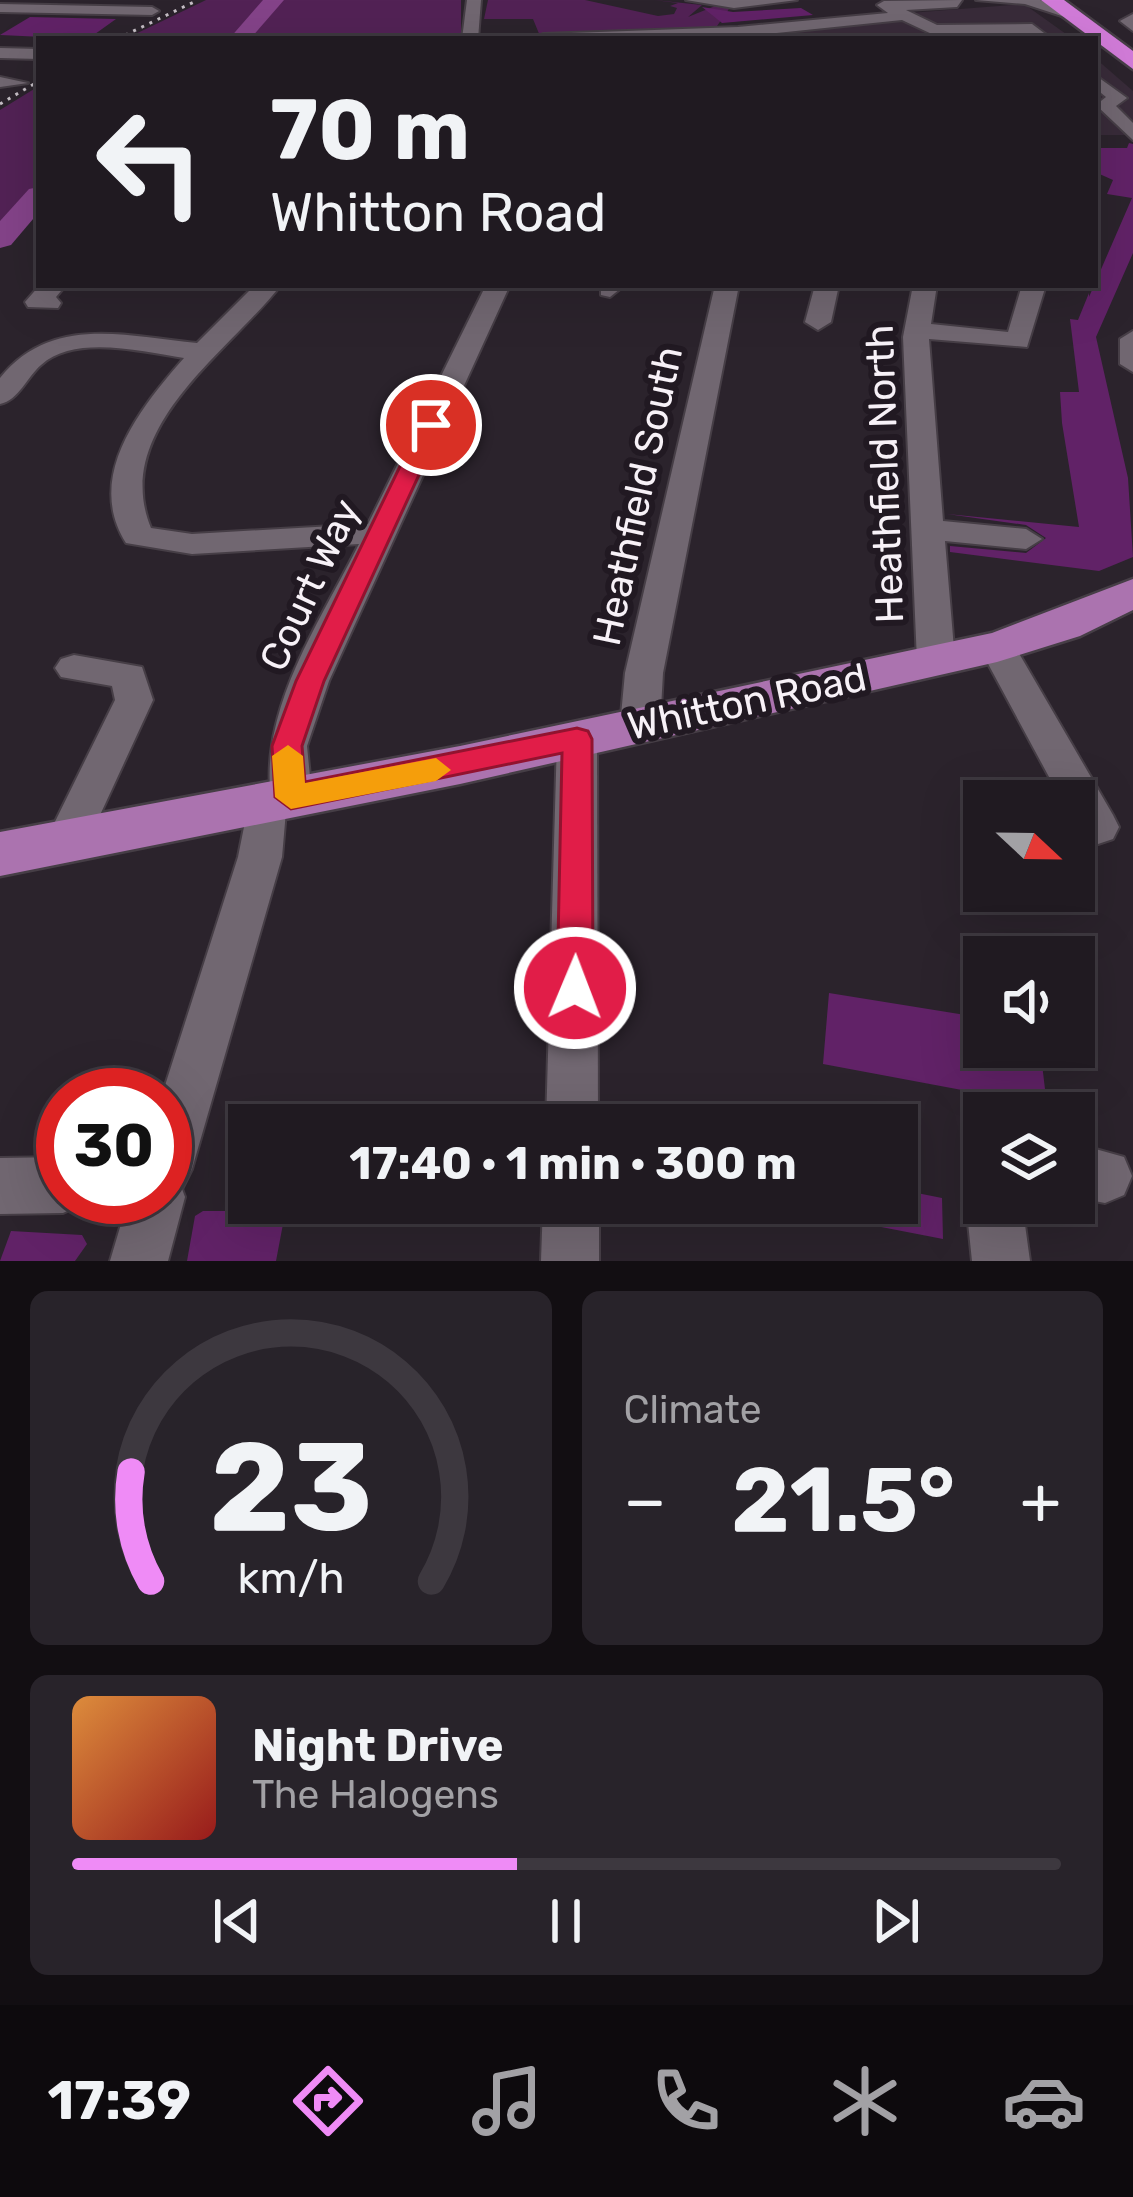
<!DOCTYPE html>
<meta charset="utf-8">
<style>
body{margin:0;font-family:Rubik,sans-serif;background:#28232a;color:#f1f3f6;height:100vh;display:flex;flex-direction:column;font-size:45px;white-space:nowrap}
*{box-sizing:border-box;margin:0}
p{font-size:39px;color:#a2a1a5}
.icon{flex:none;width:66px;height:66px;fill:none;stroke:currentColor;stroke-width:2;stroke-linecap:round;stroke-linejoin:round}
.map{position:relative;height:1261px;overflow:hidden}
.sheet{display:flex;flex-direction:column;gap:30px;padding:30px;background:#120e12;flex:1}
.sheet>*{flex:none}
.banner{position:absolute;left:36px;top:36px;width:1062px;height:252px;border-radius:0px;box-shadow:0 12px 48px #0002,0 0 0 3px #3d383f;background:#201a21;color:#f1f3f6;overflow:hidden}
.needle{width:78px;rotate:112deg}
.buttons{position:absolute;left:963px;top:780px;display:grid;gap:24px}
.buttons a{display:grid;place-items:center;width:132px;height:132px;border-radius:0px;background:#201a21;box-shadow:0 12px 48px #0002,0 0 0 3px #3d383f;font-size:60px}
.speed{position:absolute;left:36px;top:1068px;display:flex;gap:24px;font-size:60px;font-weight:700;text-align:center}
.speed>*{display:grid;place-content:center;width:156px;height:156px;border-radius:50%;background:#201a21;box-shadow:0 12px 48px #0002,0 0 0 3px #3d383f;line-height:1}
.speed .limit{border:18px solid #d22;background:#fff;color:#111}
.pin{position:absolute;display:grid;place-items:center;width:102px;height:102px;color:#fff;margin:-51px;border:6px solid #fff;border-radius:50%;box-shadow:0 3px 12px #0007}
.me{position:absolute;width:132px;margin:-66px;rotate:1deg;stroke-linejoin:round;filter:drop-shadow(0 0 9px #0008)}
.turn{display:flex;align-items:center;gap:42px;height:252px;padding:0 36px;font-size:54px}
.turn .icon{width:156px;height:156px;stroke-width:2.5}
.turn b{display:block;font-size:84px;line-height:102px}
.big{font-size:90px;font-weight:700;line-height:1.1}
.sheet .card{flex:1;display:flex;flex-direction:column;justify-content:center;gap:18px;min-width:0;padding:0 42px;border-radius:18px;background:#28232a}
.sheet .dial{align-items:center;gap:0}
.dial svg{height:312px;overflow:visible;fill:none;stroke:#3d383f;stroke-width:7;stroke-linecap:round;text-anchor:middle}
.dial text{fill:#f1f3f6;stroke:none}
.song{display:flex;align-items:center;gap:36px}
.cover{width:144px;height:144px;border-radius:18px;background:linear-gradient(135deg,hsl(30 70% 55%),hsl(0 70% 35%))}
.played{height:12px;border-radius:6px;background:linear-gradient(90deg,#ef8bf6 45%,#3d383f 45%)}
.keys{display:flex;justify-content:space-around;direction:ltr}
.heat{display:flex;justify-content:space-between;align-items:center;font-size:66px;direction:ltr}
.sheet .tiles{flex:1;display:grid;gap:30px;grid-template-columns:1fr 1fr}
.card:last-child{grid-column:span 2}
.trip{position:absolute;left:228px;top:1104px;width:690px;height:120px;border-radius:0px;background:#201a21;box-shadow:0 12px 48px #0002,0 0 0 3px #3d383f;font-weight:700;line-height:120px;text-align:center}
.tab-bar{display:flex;height:192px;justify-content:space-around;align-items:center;background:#0d0a0d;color:#a2a1a5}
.tab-bar .icon{width:84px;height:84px}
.tab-bar .on{color:#ef8bf6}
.tab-bar b{font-size:54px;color:#f1f3f6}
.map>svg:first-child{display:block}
.built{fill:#382b39}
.green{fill:#522255}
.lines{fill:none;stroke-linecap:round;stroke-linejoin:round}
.river{fill:#844389;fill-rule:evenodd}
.building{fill:#612267}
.minor-casing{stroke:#463e46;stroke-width:4}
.major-casing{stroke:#463e46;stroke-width:5}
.highway-casing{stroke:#463e46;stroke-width:5}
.minor{fill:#716771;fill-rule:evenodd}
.major{fill:#ab73af;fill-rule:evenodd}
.highway{fill:#d17bd8;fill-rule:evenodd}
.rail{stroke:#c5bec5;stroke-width:3;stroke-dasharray:3 6;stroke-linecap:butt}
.route{fill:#e11d48;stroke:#92132f;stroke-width:3}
.slow{fill:#f59e0b}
.labels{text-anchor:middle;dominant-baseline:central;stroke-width:12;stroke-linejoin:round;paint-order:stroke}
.street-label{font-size:39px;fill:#f7f1f7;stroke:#211922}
</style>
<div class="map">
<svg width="1133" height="1261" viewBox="0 0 1133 1261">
<rect width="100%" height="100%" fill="#2b232c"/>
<g class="built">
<polygon points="1024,4 1073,39 516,39 617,36"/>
<polygon points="1095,58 1133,91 1133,135 1095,135"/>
</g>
<g class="green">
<polygon points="206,0 267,0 232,39 125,39"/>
<polygon points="280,0 461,0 461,39 248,39"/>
<polygon points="488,0 585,0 658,16 674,14 677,8 670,6 678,3 654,0 702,5 688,17 720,4 731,6 717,26 698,30 540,36 533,19 484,19"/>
<polygon points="39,86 39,188 0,232 0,110"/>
</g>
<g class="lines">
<g class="river">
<polygon points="263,0 284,0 250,39 229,39"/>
<polygon points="39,187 39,212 11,245 0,248 0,221 29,189"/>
</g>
</g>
<g class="building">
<polygon points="702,7 733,12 801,8 813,15 722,23"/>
<polygon points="30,17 116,19 88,39 0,35"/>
<polygon points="1129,143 1133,144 1133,253 1096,337 1128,478 1133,557 1099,571 950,552 950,546 1026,553 1046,538 1026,525 947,514 1079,527 1062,423 1060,392 1079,392 1070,319 1078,320 1089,293 1089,297 1132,198 1107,194 1113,180 1095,172 1095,148 1127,148"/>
<polygon points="829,993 984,1018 984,1047 1040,1047 1047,1106 823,1064"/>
<polygon points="897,1189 942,1198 943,1239 809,1213 810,1203 897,1203"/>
<polygon points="203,1211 252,1211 249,1223 283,1224 276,1261 187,1261 195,1216"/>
<polygon points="11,1231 82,1235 87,1244 75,1261 0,1261"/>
</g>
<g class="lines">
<defs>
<g id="minor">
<polygon points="467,0 481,0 478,39 462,39"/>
<polygon points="686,0 797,0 734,8"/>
<polygon points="962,0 957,7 906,10 937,25 1032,24 1052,39 1028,34 934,35 902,20 738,37 535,39 543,34 738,27 888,13 877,5 884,1"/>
<polygon points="976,0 1040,0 1081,16 1074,20 1025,4"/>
<polygon points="0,4 152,7 159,11 152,15 0,12"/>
<polygon points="1133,14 1133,31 1120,21"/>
<polygon points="0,48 39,49 39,59 0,58"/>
<polygon points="1095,75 1127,98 1116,106 1133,123 1133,140 1096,105 1106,97 1095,88"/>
<polygon points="0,77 28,83 0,87"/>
<polygon points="40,285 66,285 56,297 61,303 58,308 28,307 25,302"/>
<path d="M255,285H281C229,352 110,429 151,528L192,534L368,524L486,285H510L329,681L307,746L312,797L306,808L286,811L282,857L192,1169L182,1189L185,1197L168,1261H110L129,1197H165L162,1095L238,857L251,792L270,788C264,702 321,620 359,544L192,554L126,543C84,477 141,407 184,358C143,352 75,334 41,365C27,377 19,400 0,404V378C51,314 126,336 197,343Z"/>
<polygon points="601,285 625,285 610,297 601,295"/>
<polygon points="715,285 739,285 663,673 660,726 654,736 626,736 620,726 625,673"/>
<polygon points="815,285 839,285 831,322 818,330 805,322"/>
<polygon points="913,285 937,285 931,324 1008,332 1022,285 1046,285 1027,347 929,339 943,521 1026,529 1042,539 1026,549 945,541 955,661 949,670 923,670 917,661 903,337"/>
<polygon points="1133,331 1133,372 1120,364 1120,339"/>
<polygon points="997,635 1010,638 1113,815 1119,827 1113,839 1098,844 1083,839 1074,822 1074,801 1062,801 979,647"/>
<polygon points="74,655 142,667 153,700 83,852 68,857 53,852 46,840 115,700 112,686 61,677 55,668 61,659"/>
<polygon points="577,725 591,729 597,739 598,1125 546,1125 557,739 563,729"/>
<polygon points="1074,1143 1124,1157 1132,1176 1124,1195 1105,1203 1074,1197"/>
<polygon points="63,1157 63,1197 86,1197 82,1204 63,1213 0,1214 0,1158"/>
<polygon points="984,1179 984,1203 1022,1203 1030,1261 972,1261 966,1203 974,1183"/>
<polygon points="543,1203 599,1203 599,1261 541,1261"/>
</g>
<polygon id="major" points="1133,579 1133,610 1080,636 997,662 460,784 0,876 0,832 460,746 992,633"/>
<polygon id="highway" points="1041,0 1064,0 1133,51 1133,69"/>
</defs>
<use href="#minor" class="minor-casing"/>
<use href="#major" class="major-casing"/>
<use href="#highway" class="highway-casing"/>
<use href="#minor" class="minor"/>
<use href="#major" class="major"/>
<use href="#highway" class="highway"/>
<g class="rail">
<polyline points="117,39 198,0"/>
<polyline points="0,104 39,81"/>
</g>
</g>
<polygon class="route" points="431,418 442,425 324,681 302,746 305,782 577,728 588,731 592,739 593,988 588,1000 575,1005 562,1000 557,988 562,753 291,809 275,797 272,746 296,681 420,425"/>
<polygon class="slow" points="288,745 303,756 305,783 436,758 451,770 436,781 291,809 275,797 272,756"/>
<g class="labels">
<g class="street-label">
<text transform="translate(885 474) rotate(-92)">Heathfield North</text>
<text transform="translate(638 496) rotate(-78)">Heathfield South</text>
<text transform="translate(310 585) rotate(-65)">Court Way</text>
<text transform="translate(747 702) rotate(-12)">Whitton Road</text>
</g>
</g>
</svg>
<div class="buttons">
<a><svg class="needle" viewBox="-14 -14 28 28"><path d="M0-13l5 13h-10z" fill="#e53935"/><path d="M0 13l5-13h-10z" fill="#a2a1a5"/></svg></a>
<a><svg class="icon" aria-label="sound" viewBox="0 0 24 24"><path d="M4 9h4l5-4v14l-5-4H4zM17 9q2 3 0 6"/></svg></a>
<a><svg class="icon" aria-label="layers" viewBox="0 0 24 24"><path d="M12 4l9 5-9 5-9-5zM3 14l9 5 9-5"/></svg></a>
</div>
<div class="speed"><div class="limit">30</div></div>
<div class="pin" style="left:431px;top:425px;background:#d93025"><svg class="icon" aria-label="arrive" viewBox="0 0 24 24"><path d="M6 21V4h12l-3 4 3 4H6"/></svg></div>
<svg class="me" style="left:575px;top:988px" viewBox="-20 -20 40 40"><circle r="17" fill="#e11d48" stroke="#fff" stroke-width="3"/><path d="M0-11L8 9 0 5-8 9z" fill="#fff"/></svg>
<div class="trip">17:40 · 1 min · 300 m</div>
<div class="banner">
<div class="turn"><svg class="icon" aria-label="left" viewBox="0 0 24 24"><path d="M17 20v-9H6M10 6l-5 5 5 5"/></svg><div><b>70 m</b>Whitton Road</div></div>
</div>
</div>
<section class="sheet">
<div class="tiles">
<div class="card dial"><svg viewBox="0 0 100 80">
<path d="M14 69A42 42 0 1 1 86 69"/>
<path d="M14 69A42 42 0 0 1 9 41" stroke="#ef8bf6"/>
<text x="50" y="56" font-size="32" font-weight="700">23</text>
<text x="50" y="72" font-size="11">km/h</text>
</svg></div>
<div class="card"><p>Climate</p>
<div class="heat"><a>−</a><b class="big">21.5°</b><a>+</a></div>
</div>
<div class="card">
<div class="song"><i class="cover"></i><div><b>Night Drive</b><p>The Halogens</p></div></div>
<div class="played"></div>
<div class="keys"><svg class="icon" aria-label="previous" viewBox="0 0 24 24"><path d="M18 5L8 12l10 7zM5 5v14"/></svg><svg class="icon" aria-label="pause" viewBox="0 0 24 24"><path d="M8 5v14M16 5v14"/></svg><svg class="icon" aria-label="next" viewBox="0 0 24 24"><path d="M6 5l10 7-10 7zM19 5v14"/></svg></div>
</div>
</div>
</section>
<nav class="tab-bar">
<b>17:39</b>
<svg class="icon on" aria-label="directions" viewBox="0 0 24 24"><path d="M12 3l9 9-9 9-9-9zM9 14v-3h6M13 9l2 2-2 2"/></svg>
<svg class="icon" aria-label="music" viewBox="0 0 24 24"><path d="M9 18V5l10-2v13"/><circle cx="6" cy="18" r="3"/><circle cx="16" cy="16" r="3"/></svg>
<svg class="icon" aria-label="phone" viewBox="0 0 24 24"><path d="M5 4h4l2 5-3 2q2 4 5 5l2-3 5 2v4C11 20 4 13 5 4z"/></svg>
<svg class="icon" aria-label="climate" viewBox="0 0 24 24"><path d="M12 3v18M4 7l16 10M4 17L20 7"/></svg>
<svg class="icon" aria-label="car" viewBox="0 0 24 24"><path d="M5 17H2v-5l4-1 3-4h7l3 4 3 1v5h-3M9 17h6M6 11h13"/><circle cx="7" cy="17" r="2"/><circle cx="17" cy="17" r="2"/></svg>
</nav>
